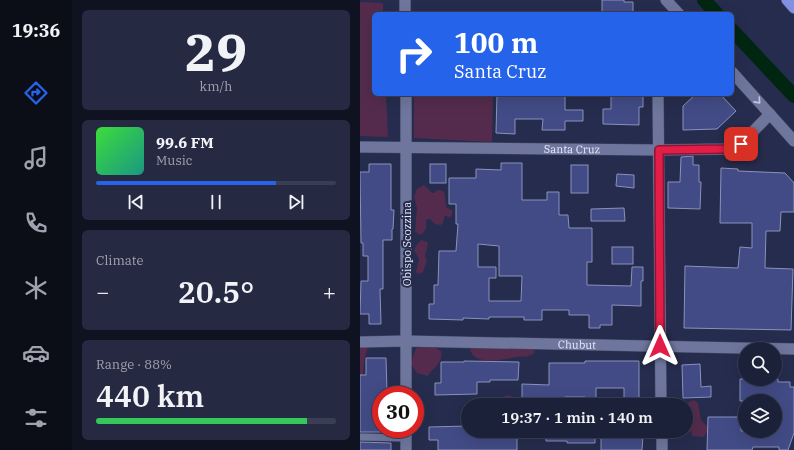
<!DOCTYPE html>
<meta charset="utf-8">
<style>
body{margin:0;font-family:"IBM Plex Serif",serif;background:#252942;color:#f1f3f6;height:100vh;display:flex;flex-direction:column;font-size:15px;white-space:nowrap}
*{box-sizing:border-box;margin:0}
p{font-size:13px;color:#a0a3af}
.icon{flex:none;width:22px;height:22px;fill:none;stroke:currentColor;stroke-width:2;stroke-linecap:round;stroke-linejoin:round}
.map{position:relative;flex:1;overflow:hidden}
.drawer{display:flex;flex-direction:column;gap:10px;padding:10px;background:#0f1220;width:288px}
.drawer>*{flex:none}
.guide{position:absolute;left:12px;top:12px;width:362px;height:84px;border-radius:6px;box-shadow:0 4px 16px #0002,0 0 0 1px #3a3e54;background:#2563eb;color:#fff;overflow:hidden}
.fabs{position:absolute;left:378px;top:342px;display:grid;gap:8px}
.fabs a{display:grid;place-items:center;width:44px;height:44px;border-radius:50%;background:#1c213a;box-shadow:0 4px 16px #0002,0 0 0 1px #3a3e54;font-size:20px}
.speed{position:absolute;left:12px;top:386px;display:flex;gap:8px;font-size:20px;font-weight:700;text-align:center}
.speed>*{display:grid;place-content:center;width:52px;height:52px;border-radius:50%;background:#1c213a;box-shadow:0 4px 16px #0002,0 0 0 1px #3a3e54;line-height:1}
.speed .limit{border:6px solid #d22;background:#fff;color:#111}
.pin{position:absolute;display:grid;place-items:center;width:34px;height:34px;color:#fff;margin:-17px;border-radius:8px;box-shadow:0 2px 6px #0006}
.me{position:absolute;width:44px;margin:-22px;rotate:0deg;stroke-linejoin:round;filter:drop-shadow(0 0 3px #0008)}
.turn{display:flex;align-items:center;gap:14px;height:84px;padding:0 16px;font-size:18px}
.turn .icon{width:52px;height:52px;stroke-width:2.5}
.turn b{display:block;font-size:28px;line-height:34px}
.big{font-size:30px;font-weight:600;line-height:1.1}
.drawer .widget{flex:1;display:flex;flex-direction:column;justify-content:center;gap:6px;min-width:0;padding:0 14px;border-radius:6px;background:#252942}
.drawer .dial{align-items:center;gap:0}
.dial b{font-size:52px;line-height:1}
.song{display:flex;align-items:center;gap:12px}
.cover{width:48px;height:48px;border-radius:6px;background:linear-gradient(135deg,hsl(120 70% 55%),hsl(170 70% 35%))}
.played{height:4px;border-radius:2px;background:linear-gradient(90deg,#2563eb 75%,#3a3e54 75%)}
.keys{display:flex;justify-content:space-around;direction:ltr}
.heat{display:flex;justify-content:space-between;align-items:center;font-size:22px;direction:ltr}
.charge{height:6px;border-radius:3px;background:linear-gradient(90deg,#34c759 88%,#3a3e54 0)}
.trip{position:absolute;left:101px;top:398px;width:232px;height:40px;border-radius:20px;background:#1c213a;box-shadow:0 4px 16px #0002,0 0 0 1px #3a3e54;font-weight:600;line-height:40px;text-align:center}
main{display:flex;flex:1;min-height:0}
.tabs{display:flex;flex-direction:column;width:72px;justify-content:space-around;align-items:center;background:#0b0d17;color:#a0a3af}
.tabs .icon{width:28px;height:28px}
.tabs .current{color:#2563eb}
.tabs b{font-size:18px;color:#f1f3f6}
.map>svg:first-child{display:block}
.green{fill:#542b4c}
.lines{fill:none;stroke-linecap:round;stroke-linejoin:round}
.canal{stroke:#002612;stroke-width:14}
.building{fill:#424b85;stroke:#8992bb;fill-rule:evenodd}
.service-casing{stroke:#434762;stroke-width:8}
.minor-casing{stroke:#434762;stroke-width:12}
.secondary-casing{stroke:#434762;stroke-width:12}
.trunk-casing{stroke:#434762;stroke-width:12}
.service{stroke:#6e769d;stroke-width:7}
.minor{stroke:#6e769d;stroke-width:11}
.secondary{stroke:#6e769d;stroke-width:11}
.trunk{stroke:#8290e2;stroke-width:11}
.oneway{stroke:#c2c7e0}
.route-casing{stroke:#92132f;stroke-width:10}
.route{stroke:#e11d48;stroke-width:7}
.labels{text-anchor:middle;dominant-baseline:central;stroke-width:4;stroke-linejoin:round;paint-order:stroke}
.street-label{font-size:11px;fill:#e6eafc;stroke:#262c4d}
</style>
<main>
<nav class="tabs">
<b>19:36</b>
<svg class="icon current" aria-label="directions" viewBox="0 0 24 24"><path d="M12 3l9 9-9 9-9-9zM9 14v-3h6M13 9l2 2-2 2"/></svg>
<svg class="icon" aria-label="music" viewBox="0 0 24 24"><path d="M9 18V5l10-2v13"/><circle cx="6" cy="18" r="3"/><circle cx="16" cy="16" r="3"/></svg>
<svg class="icon" aria-label="phone" viewBox="0 0 24 24"><path d="M5 4h4l2 5-3 2q2 4 5 5l2-3 5 2v4C11 20 4 13 5 4z"/></svg>
<svg class="icon" aria-label="climate" viewBox="0 0 24 24"><path d="M12 3v18M4 7l16 10M4 17L20 7"/></svg>
<svg class="icon" aria-label="car" viewBox="0 0 24 24"><path d="M5 17H2v-5l4-1 3-4h7l3 4 3 1v5h-3M9 17h6M6 11h13"/><circle cx="7" cy="17" r="2"/><circle cx="17" cy="17" r="2"/></svg>
<svg class="icon" aria-label="filters" viewBox="0 0 24 24"><path d="M4 7h16M4 17h16"/><circle cx="9" cy="7" r="2"/><circle cx="15" cy="17" r="2"/></svg>
</nav>
<section class="drawer">
<div class="widget dial"><b>29</b><p>km/h</p></div>
<div class="widget">
<div class="song"><i class="cover"></i><div><b>99.6 FM</b><p>Music</p></div></div>
<div class="played"></div>
<div class="keys"><svg class="icon" aria-label="previous" viewBox="0 0 24 24"><path d="M18 5L8 12l10 7zM5 5v14"/></svg><svg class="icon" aria-label="pause" viewBox="0 0 24 24"><path d="M8 5v14M16 5v14"/></svg><svg class="icon" aria-label="next" viewBox="0 0 24 24"><path d="M6 5l10 7-10 7zM19 5v14"/></svg></div>
</div>
<div class="widget"><p>Climate</p>
<div class="heat"><a>−</a><b class="big">20.5°</b><a>+</a></div>
</div>
<div class="widget"><p>Range · 88%</p><b class="big">440 km</b><div class="charge"></div></div>
</section>
<div class="map">
<svg width="434" height="450" viewBox="0 0 434 450">
<rect width="100%" height="100%" fill="#262c4d"/>
<g class="green">
<polygon points="0,2 23,3 23,14 14,14 14,94 26,94 28,137 0,136"/>
<polygon points="54,94 133,94 132,142 54,138"/>
<path d="M64,185L72,193H74L78,190L83,191C86,196 85,201 86,207L93,211L90,218L85,215L83,223L81,225L75,224L70,219H67L66,221C67,227 66,232 60,235L55,232L57,208L54,197L57,189Z"/>
<polygon points="62,240 67,242 68,244 65,255 67,261 63,272 58,274 56,272 59,259 54,250 58,243"/>
<polygon points="0,344 7,345 8,347 4,361 3,375 0,378"/>
<path d="M72,346L81,351C84,363 73,367 68,376L57,373L51,364L56,348Z"/>
<path d="M121,346L172,348L175,352C170,358 162,356 155,357C143,360 113,366 110,349Z"/>
<polygon points="147,395 152,396 157,405 138,405 142,398"/>
<polygon points="334,400 338,403 341,420 348,427 347,432 344,437 332,436 331,431 317,438 312,436 309,431 326,431 326,405 325,405 329,402"/>
<polygon points="125,431 154,431 147,436 136,434 132,438 123,439"/>
</g>
<g class="lines">
<g class="canal">
<polyline points="344,0 357,14"/>
<polyline points="372,30 434,96"/>
</g>
</g>
<g class="building">
<polygon points="242,0 264,0 264,2 273,2 273,14 242,14"/>
<polygon points="137,94 205,94 205,110 223,110 223,121 205,121 205,130 182,130 183,119 155,119 155,134 136,133"/>
<polygon points="251,94 283,94 283,107 279,107 279,125 243,124 243,109 251,109"/>
<polygon points="336,94 360,94 376,111 357,129 323,130 323,106"/>
<polygon points="333,156 333,165 339,165 339,182 341,182 340,209 308,208 308,182 320,182 321,157"/>
<path d="M141,163H162V200H187V192H199V215H208L209,228H232V262H227V285L271,286L272,267H283V281H281V306L252,305V325H240V328H229V315H209V310H182V320H164V317H129V319L103,318V320L69,319V304H74V285H78L79,251H96L98,224H96V204H89V178H116V169L141,170ZM118,244L139,246V276H162L161,301H129V278H136V267H118Z"/>
<polygon points="9,164 31,164 31,210 34,210 33,229 32,229 32,240 23,240 23,289 20,289 21,324 9,324 9,314 0,314 1,281 8,281 8,256 3,256 3,243 1,243 0,172 9,172"/>
<rect x="70" y="164" width="16" height="19"/>
<rect x="211" y="165" width="17" height="28"/>
<polygon points="361,168 378,169 378,171 425,173 434,183 434,212 421,212 420,231 406,231 405,268 433,269 431,330 324,328 325,266 378,268 380,247 392,248 392,223 360,223"/>
<polygon points="257,174 274,175 274,188 256,186"/>
<polygon points="264,208 265,221 231,221 231,209"/>
<rect x="252" y="247" width="21" height="17"/>
<polygon points="6,358 26,358 27,392 21,392 21,432 0,432 0,375 6,375"/>
<polygon points="104,361 159,362 158,380 130,380 130,382 117,382 117,394 75,395 75,383 81,383 81,362 104,362"/>
<polygon points="225,361 279,361 279,405 264,405 264,388 236,388 236,404 225,403 225,397 205,397 204,405 170,405 170,401 162,401 162,384 189,385 189,363 225,363"/>
<polygon points="340,364 341,387 351,386 351,397 323,398 322,365"/>
<polygon points="380,379 418,379 418,382 430,382 430,387 434,387 434,433 428,450 419,450 419,447 393,447 392,450 347,450 348,417 381,417 381,431 415,431 415,401 380,401"/>
<polygon points="108,426 108,431 120,431 120,437 157,437 157,450 78,450 78,440 69,440 69,427"/>
<polygon points="186,431 235,431 235,443 207,443 207,441 186,441"/>
<polygon points="241,436 283,436 282,450 241,450"/>
<polygon points="0,442 31,443 31,450 0,450"/>
</g>
<g class="lines">
<defs>
<polyline id="service" points="0,437 46,438"/>
<g id="minor">
<polyline points="45,0 45,14"/>
<polyline points="298,94 301,405"/>
<path id="s1" d="M0,147L299,150L365,149L381,144L410,114"/>
<path id="s2" d="M0,342L46,341L434,349"/>
<polyline points="46,395 46,94"/>
<polyline points="302,431 302,450"/>
<polyline points="46,450 46,429"/>
</g>
<g id="secondary">
<polyline points="306,0 319,14"/>
<polyline points="372,72 434,141"/>
</g>
<polyline id="trunk" points="427,0 434,8"/>
</defs>
<use href="#service" class="service-casing"/>
<use href="#minor" class="minor-casing"/>
<use href="#secondary" class="secondary-casing"/>
<use href="#trunk" class="trunk-casing"/>
<use href="#service" class="service"/>
<use href="#minor" class="minor"/>
<use href="#secondary" class="secondary"/>
<use href="#trunk" class="trunk"/>
</g>
<defs><path id="oneway-chevron" d="M-2-3.5L2.5 0L-2 3.5" fill="none" stroke-width="1.6" stroke-linecap="round" stroke-linejoin="round"/></defs>
<use class="oneway" href="#oneway-chevron" transform="translate(398 101) rotate(48)"/>
<g class="lines">
<defs>
<polyline id="route" points="300,346 299,150 365,149 381,144"/>
</defs>
<use href="#route" class="route-casing"/>
<use href="#route" class="route"/>
</g>
<g class="labels">
<g class="street-label">
<text stroke="none"><textPath href="#s1" startOffset="212">Santa Cruz</textPath></text>
<text transform="translate(47 244) rotate(-90)">Obispo Scozzina</text>
<text stroke="none"><textPath href="#s2" startOffset="217">Chubut</textPath></text>
</g>
</g>
</svg>
<div class="fabs">
<a><svg class="icon" aria-label="search" viewBox="0 0 24 24"><circle cx="10" cy="10" r="6"/><path d="M15 15l6 6"/></svg></a>
<a><svg class="icon" aria-label="layers" viewBox="0 0 24 24"><path d="M12 4l9 5-9 5-9-5zM3 14l9 5 9-5"/></svg></a>
</div>
<div class="speed"><div class="limit">30</div></div>
<div class="pin" style="left:381px;top:144px;background:#d93025"><svg class="icon" aria-label="arrive" viewBox="0 0 24 24"><path d="M6 21V4h12l-3 4 3 4H6"/></svg></div>
<svg class="me" style="left:300px;top:346px" viewBox="-20 -20 40 40"><path d="M0-17L14 15 0 8-14 15z" fill="#e11d48" stroke="#fff" stroke-width="4"/></svg>
<div class="trip">19:37 · 1 min · 140 m</div>
<div class="guide">
<div class="turn"><svg class="icon" aria-label="right" viewBox="0 0 24 24"><path d="M7 20v-9h11M14 6l5 5-5 5"/></svg><div><b>100 m</b>Santa Cruz</div></div>
</div>
</div>
</main>
